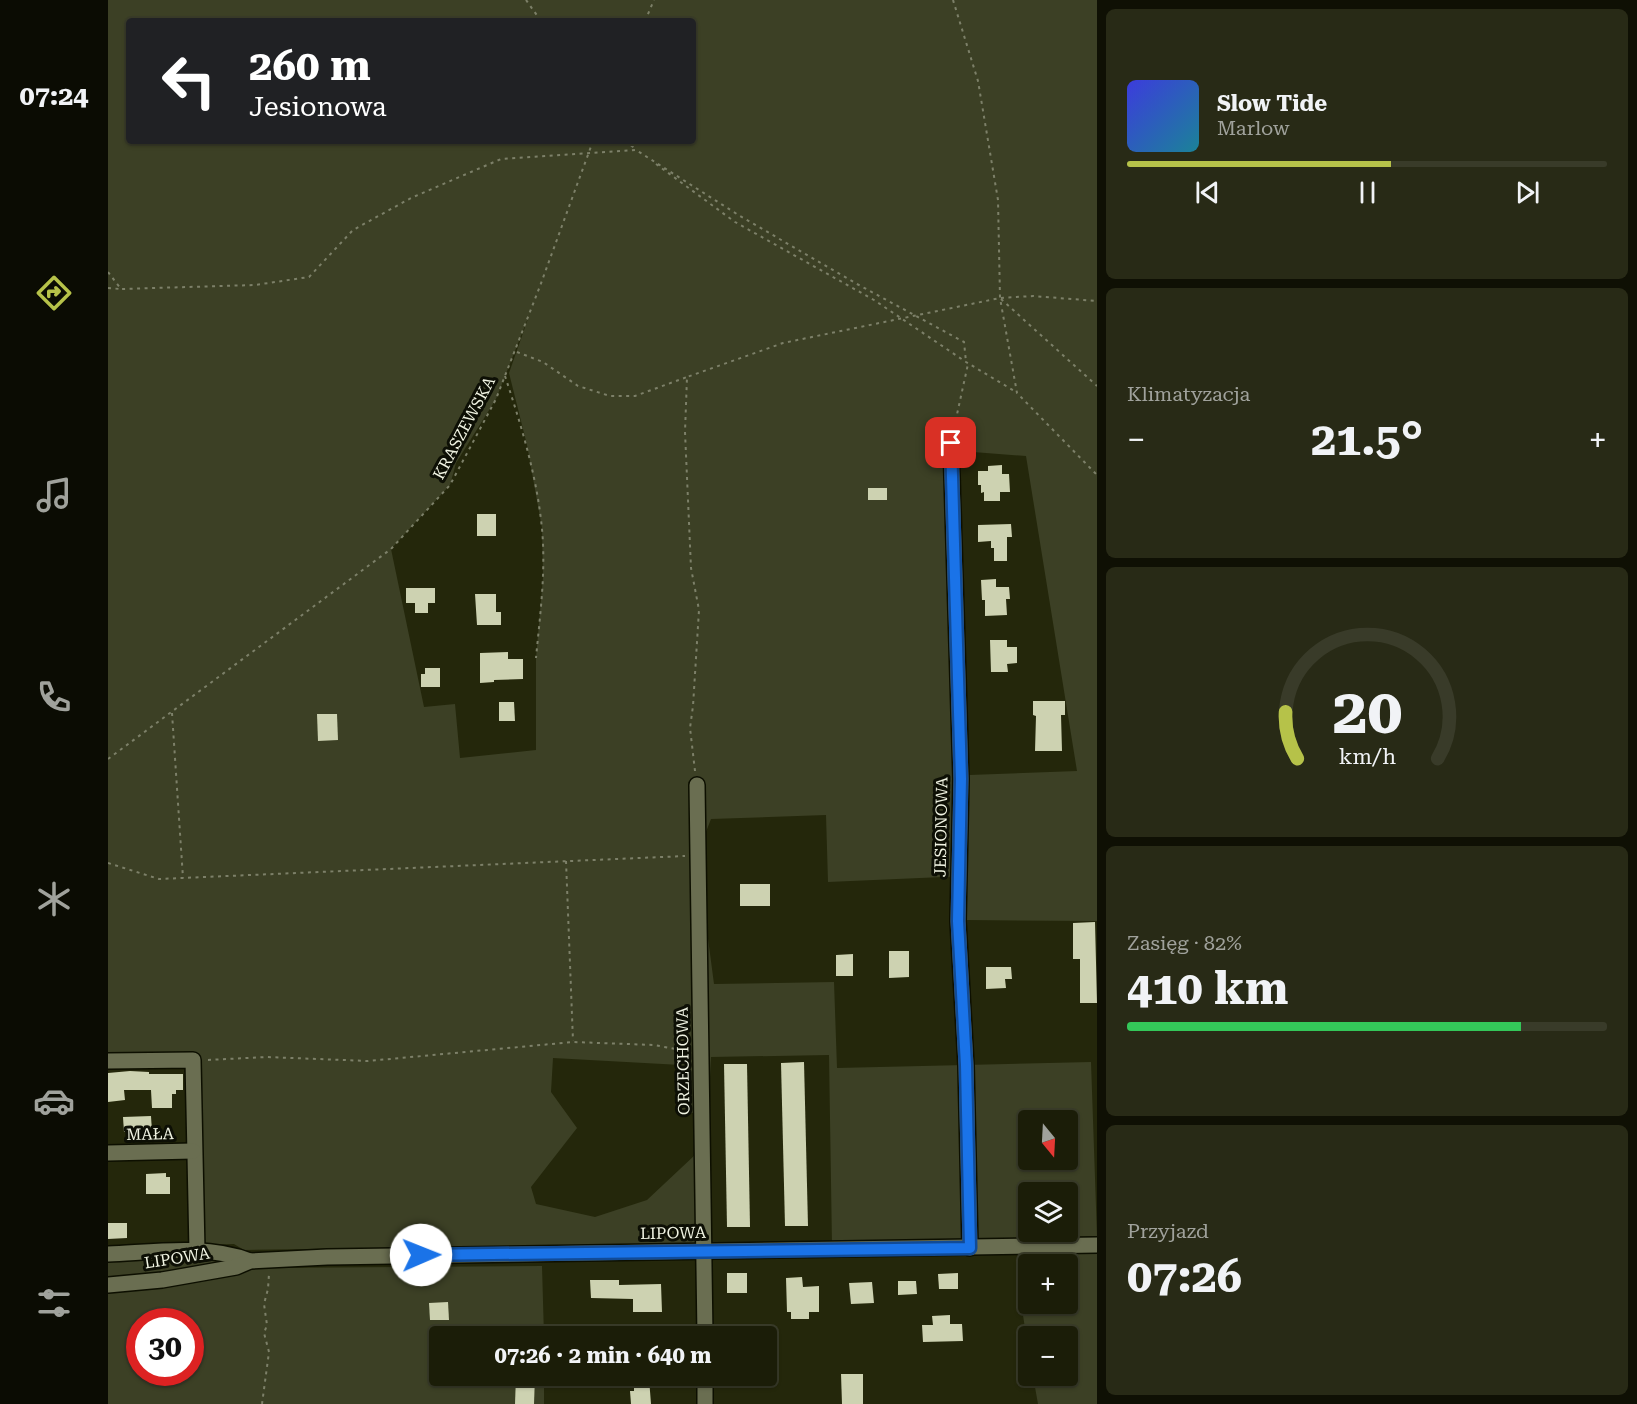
<!DOCTYPE html>
<html lang="pl">
<meta charset="utf-8">
<style>
body{margin:0;font-family:"Roboto Serif",serif;background:#282a16;color:#f1f3f6;height:100vh;display:flex;flex-direction:column;font-size:22px;white-space:nowrap}
*{box-sizing:border-box;margin:0}
p{font-size:20px;color:#a0a29c}
.icon{flex:none;width:33px;height:33px;fill:none;stroke:currentColor;stroke-width:2;stroke-linecap:round;stroke-linejoin:round}
.map{position:relative;flex:1;overflow:hidden}
.side{display:flex;flex-direction:column;gap:9px;padding:9px;background:#0f1004;width:540px}
.side>*{flex:none}
.banner{position:absolute;left:18px;top:18px;width:570px;height:126px;border-radius:6px;box-shadow:0 2px 4px #0004,0 0 0 2px #393b29;background:#202124;color:#fff;overflow:hidden}
.needle{width:39px;rotate:162deg}
.fabs{position:absolute;left:910px;top:1110px;display:grid;gap:12px}
.fabs a{display:grid;place-items:center;width:60px;height:60px;border-radius:6px;background:#1b1d08;box-shadow:0 2px 4px #0004,0 0 0 2px #393b29;font-size:30px}
.speed{position:absolute;left:18px;top:1308px;display:flex;gap:12px;font-size:30px;font-weight:700;text-align:center}
.speed>*{display:grid;place-content:center;width:78px;height:78px;border-radius:50%;background:#1b1d08;box-shadow:0 2px 4px #0004,0 0 0 2px #393b29;line-height:1}
.speed .limit{border:9px solid #d22;background:#fff;color:#111}
.pin{position:absolute;display:grid;place-items:center;width:51px;height:51px;color:#fff;margin:-26px;border-radius:12px;box-shadow:0 3px 9px #0006}
.me{position:absolute;width:66px;margin:-33px;rotate:89deg;stroke-linejoin:round;filter:drop-shadow(0 0 4px #0008)}
.turn{display:flex;align-items:center;gap:21px;height:126px;padding:0 24px;font-size:27px}
.turn .icon{width:78px;height:78px;stroke-width:2.5}
.turn b{display:block;font-size:42px;line-height:51px}
.big{font-size:45px;font-weight:700;line-height:1.1}
.side .tile{flex:1;display:flex;flex-direction:column;justify-content:center;gap:9px;min-width:0;padding:0 21px;border-radius:9px;background:#282a16}
.side .dial{align-items:center;gap:0}
.dial svg{height:156px;overflow:visible;fill:none;stroke:#393b29;stroke-width:7;stroke-linecap:round;text-anchor:middle}
.dial text{fill:#f1f3f6;stroke:none}
.song{display:flex;align-items:center;gap:18px}
.cover{width:72px;height:72px;border-radius:9px;background:linear-gradient(135deg,hsl(240 70% 55%),hsl(190 70% 35%))}
.played{height:6px;border-radius:3px;background:linear-gradient(90deg,#b6c249 55%,#393b29 55%)}
.keys{display:flex;justify-content:space-around;direction:ltr}
.heat{display:flex;justify-content:space-between;align-items:center;font-size:33px;direction:ltr}
.charge{height:9px;border-radius:4px;background:linear-gradient(90deg,#34c759 82%,#393b29 0)}
.trip{position:absolute;left:321px;top:1326px;width:348px;height:60px;border-radius:6px;background:#1b1d08;box-shadow:0 2px 4px #0004,0 0 0 2px #393b29;font-weight:700;line-height:60px;text-align:center}
main{display:flex;flex:1;min-height:0}
.tab-bar{display:flex;flex-direction:column;width:108px;justify-content:space-around;align-items:center;background:#0b0c03;color:#a0a29c}
.tab-bar .icon{width:42px;height:42px}
.tab-bar .current{color:#b6c249}
.tab-bar b{font-size:27px;color:#f1f3f6}
.map>svg:first-child{display:block}
.green{fill:#3c4025;fill-rule:evenodd}
.building{fill:#cdd2b1}
.lines{fill:none;stroke-linecap:round;stroke-linejoin:round}
.minor-casing{stroke:#0d0f00;stroke-width:18}
.path{stroke:#7d8069;stroke-width:2;stroke-dasharray:3 4.5;stroke-linecap:butt}
.minor{stroke:#6a6e51;stroke-width:15}
.route-casing{stroke:#114b97;stroke-width:15}
.route{stroke:#1a73e8;stroke-width:10}
.labels{text-anchor:middle;dominant-baseline:central;stroke-width:6;stroke-linejoin:round;paint-order:stroke}
.street-label{font-size:16px;fill:#f1f4e3;stroke:#0d0f05}
</style>
<main>
<nav class="tab-bar">
<b>07:24</b>
<svg class="icon current" aria-label="directions" viewBox="0 0 24 24"><path d="M12 3l9 9-9 9-9-9zM9 14v-3h6M13 9l2 2-2 2"/></svg>
<svg class="icon" aria-label="music" viewBox="0 0 24 24"><path d="M9 18V5l10-2v13"/><circle cx="6" cy="18" r="3"/><circle cx="16" cy="16" r="3"/></svg>
<svg class="icon" aria-label="phone" viewBox="0 0 24 24"><path d="M5 4h4l2 5-3 2q2 4 5 5l2-3 5 2v4C11 20 4 13 5 4z"/></svg>
<svg class="icon" aria-label="climate" viewBox="0 0 24 24"><path d="M12 3v18M4 7l16 10M4 17L20 7"/></svg>
<svg class="icon" aria-label="car" viewBox="0 0 24 24"><path d="M5 17H2v-5l4-1 3-4h7l3 4 3 1v5h-3M9 17h6M6 11h13"/><circle cx="7" cy="17" r="2"/><circle cx="17" cy="17" r="2"/></svg>
<svg class="icon" aria-label="filters" viewBox="0 0 24 24"><path d="M4 7h16M4 17h16"/><circle cx="9" cy="7" r="2"/><circle cx="15" cy="17" r="2"/></svg>
</nav>
<div class="map">
<svg width="989" height="1404" viewBox="0 0 989 1404">
<rect width="100%" height="100%" fill="#24270b"/>
<g class="green">
<path d="M0,0H989V921L859,920L858,876L720,882L718,815L603,819L589,855L606,984L726,982L729,1068L983,1062L989,1236L862,1242L724,1245L721,1055L603,1057L600,1117L573,1110V1065L445,1058L443,1092L469,1128L423,1187L428,1204L487,1217L539,1200L588,1154L589,1244L136,1250L126,1244L94,1245L90,1066L0,1067ZM21,21H585V141H21ZM422,313L401,373L419,445L434,528L435,577L428,658V750L352,758L347,704L316,707L283,549L342,485L348,463L388,399ZM852,451L918,456L969,771L861,775ZM921,1120H960V1160H921ZM921,1192H960V1232H921Z"/>
<path d="M989,1252V1404H930L925,1376H960V1336H921V1354L912,1296L911,1254ZM921,1264H960V1304H921Z"/>
<polygon points="112,1257 115,1265 65,1274 0,1279 0,1258"/>
<path d="M434,1266L436,1336H332V1376H436V1404H0V1291L154,1268ZM32,1322H82V1372H32Z"/>
</g>
<g class="building">
<polygon points="894,465 894,474 901,474 902,492 892,492 892,501 876,501 876,492 873,493 873,485 870,485 870,471 880,471 880,466"/>
<rect x="760" y="488" width="19" height="12"/>
<rect x="369" y="514" width="19" height="22"/>
<polygon points="903,524 904,537 899,537 899,561 886,561 886,548 883,548 883,541 870,542 870,525"/>
<polygon points="888,579 888,587 901,587 902,599 898,599 899,615 877,616 877,600 874,600 873,580"/>
<polygon points="298,588 327,588 327,603 320,603 320,613 307,613 307,603 298,603"/>
<polygon points="367,594 388,594 388,612 393,612 393,625 369,625"/>
<polygon points="882,640 899,640 899,647 909,647 909,663 899,664 900,672 883,672"/>
<polygon points="400,652 400,659 415,659 415,679 386,680 386,682 372,683 372,653"/>
<polygon points="317,668 332,668 332,687 313,687 313,674 317,674"/>
<polygon points="925,701 957,701 957,715 953,715 954,751 927,751 928,716 925,715"/>
<polygon points="391,702 406,702 407,721 391,721"/>
<polygon points="209,714 229,714 230,740 210,741"/>
<rect x="632" y="884" width="30" height="22"/>
<polygon points="987,922 989,1003 972,1003 972,959 965,959 965,923"/>
<polygon points="781,951 801,951 801,977 781,978"/>
<polygon points="745,954 745,976 728,976 728,955"/>
<polygon points="878,967 903,967 904,979 897,979 898,988 878,989"/>
<polygon points="696,1062 700,1226 677,1226 673,1063"/>
<polygon points="616,1064 639,1064 642,1227 619,1227"/>
<polygon points="22,1071 41,1072 41,1074 75,1074 75,1090 68,1090 68,1094 64,1094 64,1108 44,1108 43,1090 16,1090 17,1100 0,1102 0,1073"/>
<polygon points="43,1116 44,1131 16,1132 15,1117"/>
<polygon points="58,1173 58,1177 62,1177 62,1194 38,1194 38,1174"/>
<polygon points="0,1223 19,1223 19,1238 0,1239"/>
<rect x="619" y="1273" width="20" height="20"/>
<polygon points="850,1273 850,1289 831,1289 830,1274"/>
<polygon points="694,1277 695,1287 711,1286 711,1312 701,1312 701,1319 683,1319 683,1312 679,1312 678,1278"/>
<polygon points="482,1280 511,1280 511,1285 553,1284 554,1312 525,1312 525,1299 483,1298"/>
<polygon points="790,1281 808,1281 809,1294 790,1295"/>
<polygon points="764,1282 766,1303 743,1304 741,1283"/>
<polygon points="340,1302 341,1320 322,1320 321,1303"/>
<polygon points="842,1315 842,1324 854,1324 855,1341 815,1342 814,1325 825,1325 824,1316"/>
<polygon points="733,1374 755,1374 755,1404 734,1404"/>
<polygon points="408,1376 427,1376 426,1404 407,1404"/>
<polygon points="526,1378 541,1378 543,1404 523,1404 522,1391 526,1391"/>
</g>
<g class="lines">
<defs>
<g id="minor">
<polyline points="843,443 853,779 850,921 858,1065 862,1248"/>
<polyline points="589,785 597,1336"/>
<polyline points="0,1061 85,1060 89,1251"/>
<polyline points="0,1153 85,1151"/>
<path d="M0,1254C47,1252 98,1244 142,1261"/>
<polyline points="0,1285 54,1280 128,1267 142,1261 219,1257 989,1245"/>
<polyline points="597,1376 597,1404"/>
</g>
</defs>
<use href="#minor" class="minor-casing"/>
<g class="path">
<polyline points="418,0 433,21"/>
<polyline points="845,0 870,81 890,200 892,298 909,393 989,475"/>
<polyline points="537,21 546,0"/>
<polyline points="517,141 529,150"/>
<polyline points="548,164 627,222 766,300 858,362 908,392"/>
<polyline points="0,272 13,289 147,285 201,277 245,230 303,198 393,159 528,150 632,216 749,284 856,342 858,362"/>
<polyline points="0,288 12,289"/>
<polyline points="893,299 989,386"/>
<polyline points="409,352 435,362 470,386 502,396 527,396 579,377"/>
<path d="M397,376C413,425 429,476 434,529C438,572 432,615 428,658"/>
<polyline points="846,428 860,364"/>
<polyline points="64,713 75,878"/>
<polyline points="0,759 283,549 342,485 388,399 432,286 485,141"/>
<polyline points="587,771 582,728 585,706 591,610 583,568 577,432 579,377 675,343 892,298 925,296 989,301"/>
<polyline points="458,861 465,1041"/>
<polyline points="0,863 51,879 577,856"/>
<polyline points="100,1060 159,1057 260,1061 465,1042 546,1045 578,1051"/>
<polyline points="154,1404 161,1352 156,1333 159,1325 156,1304 160,1289 161,1274"/>
</g>
<use href="#minor" class="minor"/>
</g>
<g class="lines">
<defs>
<polyline id="route" points="313,1255 862,1248 858,1065 850,921 853,779 843,443"/>
</defs>
<use href="#route" class="route-casing"/>
<use href="#route" class="route"/>
</g>
<g class="labels">
<g class="street-label">
<text transform="translate(356 428) rotate(-62)">KRASZEWSKA</text>
<text transform="translate(833 827) rotate(-89)">JESIONOWA</text>
<text transform="translate(575 1061) rotate(-91)">ORZECHOWA</text>
<text transform="translate(42 1134) rotate(-1)">MAŁA</text>
<text transform="translate(565 1233) rotate(-1)">LIPOWA</text>
<text transform="translate(69 1258) rotate(-9)">LIPOWA</text>
</g>
</g>
</svg>
<div class="fabs">
<a><svg class="needle" viewBox="-14 -14 28 28"><path d="M0-13l5 13h-10z" fill="#e53935"/><path d="M0 13l5-13h-10z" fill="#a0a29c"/></svg></a>
<a><svg class="icon" aria-label="layers" viewBox="0 0 24 24"><path d="M12 4l9 5-9 5-9-5zM3 14l9 5 9-5"/></svg></a>
<a>+</a>
<a>−</a>
</div>
<div class="speed"><div class="limit">30</div></div>
<div class="pin" style="left:843px;top:443px;background:#d93025"><svg class="icon" aria-label="arrive" viewBox="0 0 24 24"><path d="M6 21V4h12l-3 4 3 4H6"/></svg></div>
<svg class="me" style="left:313px;top:1255px" viewBox="-20 -20 40 40"><circle r="19" fill="#fff"/><path d="M0-13L10 11 0 6-10 11z" fill="#1a73e8"/></svg>
<div class="trip">07:26 · 2 min · 640 m</div>
<div class="banner">
<div class="turn"><svg class="icon" aria-label="left" viewBox="0 0 24 24"><path d="M17 20v-9H6M10 6l-5 5 5 5"/></svg><div><b>260 m</b>Jesionowa</div></div>
</div>
</div>
<section class="side">
<div class="tile">
<div class="song"><i class="cover"></i><div><b>Slow Tide</b><p>Marlow</p></div></div>
<div class="played"></div>
<div class="keys"><svg class="icon" aria-label="previous" viewBox="0 0 24 24"><path d="M18 5L8 12l10 7zM5 5v14"/></svg><svg class="icon" aria-label="pause" viewBox="0 0 24 24"><path d="M8 5v14M16 5v14"/></svg><svg class="icon" aria-label="next" viewBox="0 0 24 24"><path d="M6 5l10 7-10 7zM19 5v14"/></svg></div>
</div>
<div class="tile"><p>Klimatyzacja</p>
<div class="heat"><a>−</a><b class="big">21.5°</b><a>+</a></div>
</div>
<div class="tile dial"><svg viewBox="0 0 100 80">
<path d="M14 69A42 42 0 1 1 86 69"/>
<path d="M14 69A42 42 0 0 1 8 45" stroke="#b6c249"/>
<text x="50" y="56" font-size="32" font-weight="700">20</text>
<text x="50" y="72" font-size="11">km/h</text>
</svg></div>
<div class="tile"><p>Zasięg · 82%</p><b class="big">410 km</b><div class="charge"></div></div>
<div class="tile"><p>Przyjazd</p><b class="big">07:26</b></div>
</section>
</main>
